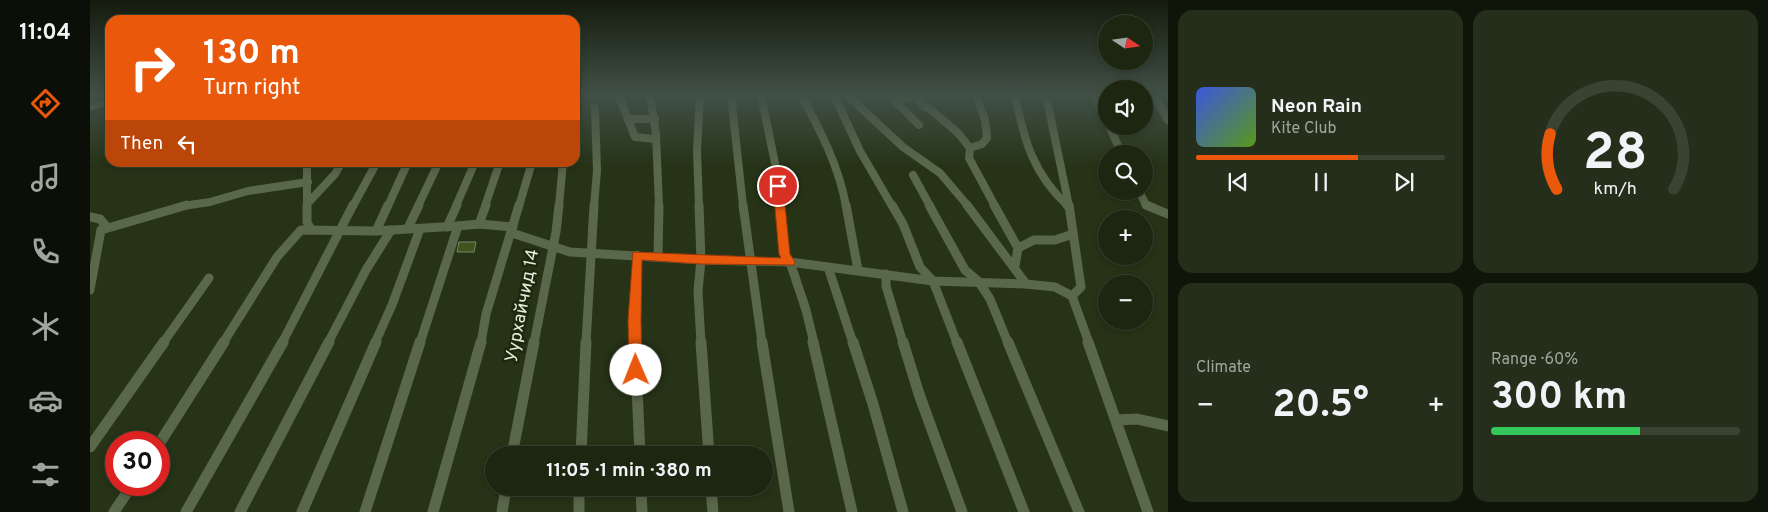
<!DOCTYPE html>
<meta charset="utf-8">
<style>
body{margin:0;font-family:Overpass,sans-serif;background:#252e1a;color:#f1f3f6;height:100vh;display:flex;flex-direction:column;font-size:19px;white-space:nowrap}
*{box-sizing:border-box;margin:0}
p{font-size:16px;color:#a0a59f}
.icon{flex:none;width:28px;height:28px;fill:none;stroke:currentColor;stroke-width:2;stroke-linecap:round;stroke-linejoin:round}
.map{position:relative;flex:1;overflow:hidden}
.drawer{display:flex;flex-direction:column;gap:10px;padding:10px;background:#0f1509;width:600px}
.drawer>*{flex:none}
.top-card{position:absolute;left:15px;top:15px;width:475px;height:152px;border-radius:15px;box-shadow:0 2px 8px #0003,0 0 0 1px #3a4331;background:#ea580c;color:#fff;overflow:hidden}
.needle{width:32px;rotate:103deg}
.controls{position:absolute;left:1008px;top:15px;display:grid;gap:10px}
.controls a{display:grid;place-items:center;width:55px;height:55px;border-radius:50%;background:#1c2611;box-shadow:0 2px 8px #0003,0 0 0 1px #3a4331;font-size:25px}
.speed{position:absolute;left:15px;top:431px;display:flex;gap:10px;font-size:25px;font-weight:700;text-align:center}
.speed>*{display:grid;place-content:center;width:65px;height:65px;border-radius:50%;background:#1c2611;box-shadow:0 2px 8px #0003,0 0 0 1px #3a4331;line-height:1}
.speed .limit{border:8px solid #d22;background:#fff;color:#111}
.pin{position:absolute;display:grid;place-items:center;width:42px;height:42px;color:#fff;margin:-21px;border:2px solid #fff;border-radius:50%;box-shadow:0 1px 5px #0007}
.me{position:absolute;width:55px;margin:-28px;rotate:359deg;stroke-linejoin:round;filter:drop-shadow(0 0 4px #0008)}
.turn{display:flex;align-items:center;gap:18px;height:105px;padding:0 15px;font-size:22px}
.turn .icon{width:65px;height:65px;stroke-width:2.5}
.turn b{display:block;font-size:35px;line-height:42px}
.then{display:flex;align-items:center;height:48px;padding:0 15px;background:#0003;gap:10px;font-size:19px}
.big{font-size:38px;font-weight:700;line-height:1.1}
.drawer .tile{flex:1;display:flex;flex-direction:column;justify-content:center;gap:8px;min-width:0;padding:0 18px;border-radius:15px;background:#252e1a}
.drawer .dial{align-items:center;gap:0}
.dial svg{height:130px;overflow:visible;fill:none;stroke:#3a4331;stroke-width:7;stroke-linecap:round;text-anchor:middle}
.dial text{fill:#f1f3f6;stroke:none}
.song{display:flex;align-items:center;gap:15px}
.cover{width:60px;height:60px;border-radius:8px;background:linear-gradient(135deg,hsl(230 70% 55%),hsl(90 70% 35%))}
.played{height:5px;border-radius:2px;background:linear-gradient(90deg,#ea580c 65%,#3a4331 65%)}
.keys{display:flex;justify-content:space-around;direction:ltr}
.heat{display:flex;justify-content:space-between;align-items:center;font-size:28px;direction:ltr}
.charge{height:8px;border-radius:4px;background:linear-gradient(90deg,#34c759 60%,#3a4331 0)}
.drawer .tiles{flex:1;display:grid;gap:10px;grid-template-columns:repeat(2,1fr)}
.trip{position:absolute;left:395px;top:446px;width:288px;height:50px;border-radius:25px;background:#1c2611;box-shadow:0 2px 8px #0003,0 0 0 1px #3a4331;font-weight:700;line-height:50px;text-align:center}
main{display:flex;flex:1;min-height:0}
.dock{display:flex;flex-direction:column;width:90px;justify-content:space-around;align-items:center;background:#0b0f07;color:#a0a59f}
.dock .icon{width:35px;height:35px}
.dock .active{color:#ea580c}
.dock b{font-size:22px;color:#f1f3f6}
.map>svg:first-child{display:block}
.building{fill:#3e551f;stroke:#768566}
.lines{fill:none;stroke-linecap:round;stroke-linejoin:round}
.street-far2{stroke:#59674a;stroke-width:8}
.street-far1{stroke:#59674a;stroke-width:9}
.street{stroke:#59674a;stroke-width:11}
.secondary{fill:#59674a;fill-rule:evenodd}
.route{fill:#ea580c;stroke:#983908}
.labels{text-anchor:middle;dominant-baseline:central;stroke-width:5;stroke-linejoin:round;paint-order:stroke}
.street-label{font-size:18px;fill:#e5eddc;stroke:#1d290d}
</style>
<main>
<nav class="dock">
<b>11:04</b>
<svg class="icon active" aria-label="directions" viewBox="0 0 24 24"><path d="M12 3l9 9-9 9-9-9zM9 14v-3h6M13 9l2 2-2 2"/></svg>
<svg class="icon" aria-label="music" viewBox="0 0 24 24"><path d="M9 18V5l10-2v13"/><circle cx="6" cy="18" r="3"/><circle cx="16" cy="16" r="3"/></svg>
<svg class="icon" aria-label="phone" viewBox="0 0 24 24"><path d="M5 4h4l2 5-3 2q2 4 5 5l2-3 5 2v4C11 20 4 13 5 4z"/></svg>
<svg class="icon" aria-label="climate" viewBox="0 0 24 24"><path d="M12 3v18M4 7l16 10M4 17L20 7"/></svg>
<svg class="icon" aria-label="car" viewBox="0 0 24 24"><path d="M5 17H2v-5l4-1 3-4h7l3 4 3 1v5h-3M9 17h6M6 11h13"/><circle cx="7" cy="17" r="2"/><circle cx="17" cy="17" r="2"/></svg>
<svg class="icon" aria-label="filters" viewBox="0 0 24 24"><path d="M4 7h16M4 17h16"/><circle cx="9" cy="7" r="2"/><circle cx="15" cy="17" r="2"/></svg>
</nav>
<div class="map">
<svg width="1078" height="512" viewBox="0 0 1078 512">
<rect width="100%" height="100%" fill="#263317"/>
<polygon class="building" points="369,242 386,242 384,252 367,252"/>
<g class="lines">
<g class="street-far2">
<polyline points="560,95 566,134 569,206"/>
<polyline points="641,95 653,206"/>
<polyline points="671,95 687,173 690,206"/>
<path d="M711,95C730,130 749,166 756,206"/>
<polyline points="744,95 770,151 802,206"/>
<polyline points="757,95 813,147 850,173 878,206"/>
<polyline points="799,95 829,125"/>
<polyline points="824,95 835,107 839,108 868,133 880,148"/>
<polyline points="885,95 895,119 897,138 892,144 880,148 879,158 905,206"/>
<path d="M925,95C934,140 943,174 978,206"/>
<polyline points="956,95 979,206"/>
<polyline points="1004,95 1016,121"/>
<polyline points="1064,95 1078,120"/>
<polyline points="530,99 545,137 566,139"/>
<polyline points="804,99 834,95"/>
<polyline points="538,119 565,119"/>
<polyline points="1019,126 1032,154"/>
<polyline points="217,162 217,206"/>
<polyline points="823,175 840,206"/>
<polyline points="1049,191 1056,205 1058,206"/>
<polyline points="218,203 245,174 252,162"/>
<polyline points="93,206 120,202 158,191 218,182"/>
<polyline points="263,206 287,162"/>
<polyline points="298,206 318,162"/>
<polyline points="328,206 349,162"/>
<polyline points="366,206 385,162"/>
<polyline points="395,206 410,162"/>
<polyline points="429,206 442,162"/>
<polyline points="469,206 473,162"/>
<polyline points="504,206 507,171 505,108"/>
<polyline points="609,206 607,151 610,95"/>
</g>
<g class="street-far1">
<polyline points="217,205 217,222 221,230"/>
<polyline points="609,205 611,260 608,291 611,343"/>
<polyline points="653,205 672,343"/>
<polyline points="690,205 694,254 700,262 716,310 724,343"/>
<polyline points="756,205 768,270"/>
<polyline points="802,205 813,224 830,267 843,281 867,343"/>
<polyline points="839,205 875,270 889,282 900,299 918,343"/>
<polyline points="877,205 936,284 965,287 982,296 999,343"/>
<polyline points="904,205 928,248 925,266"/>
<polyline points="977,205 979,207"/>
<polyline points="979,205 991,287 982,296"/>
<polyline points="1056,205 1078,214"/>
<polyline points="0,217 10,219 16,226 11,230 0,290"/>
<polyline points="389,224 396,205"/>
<polyline points="368,226 389,224 423,227"/>
<polyline points="357,227 367,205"/>
<polyline points="318,228 329,205"/>
<polyline points="11,230 97,205"/>
<polyline points="286,231 298,205"/>
<polyline points="422,233 480,252 611,260 700,262 843,281 936,284"/>
<polyline points="928,248 944,240 965,240 983,234"/>
<polyline points="568,256 569,205"/>
<polyline points="738,267 763,343"/>
<polyline points="796,274 796,286 813,343"/>
<polyline points="73,343 119,278"/>
<polyline points="133,343 187,257 211,230 286,231 368,226 330,343"/>
<polyline points="192,343 263,205"/>
<polyline points="238,343 276,270 301,230"/>
<polyline points="285,343 302,305 330,229"/>
<polyline points="391,343 396,314 429,205"/>
<polyline points="444,343 466,232 469,205"/>
<polyline points="496,343 504,205"/>
<polyline points="545,343 544,319 547,255"/>
</g>
<g class="street">
<polyline points="545,342 550,455"/>
<polyline points="611,342 619,455"/>
<polyline points="672,342 699,512"/>
<polyline points="723,342 762,512"/>
<polyline points="763,342 783,404 813,512"/>
<polyline points="813,342 829,394 872,512"/>
<polyline points="867,342 934,512"/>
<polyline points="918,342 989,512"/>
<polyline points="998,342 1058,512"/>
<polyline points="1026,420 1047,419 1078,426"/>
<polyline points="69,444 134,342"/>
<polyline points="0,447 74,342"/>
<polyline points="422,455 444,342"/>
<polyline points="491,455 496,342"/>
<polyline points="489,488 489,512"/>
<polyline points="551,488 552,512"/>
<polyline points="621,488 623,512"/>
<polyline points="24,512 42,485"/>
<polyline points="96,512 193,342"/>
<polyline points="150,512 239,342"/>
<polyline points="212,512 286,342"/>
<polyline points="275,512 330,342"/>
<polyline points="343,512 391,342"/>
<polyline points="412,512 416,488"/>
</g>
<polygon class="secondary" points="20,99 20,105 0,111 0,105"/>
</g>
<linearGradient id="sky" x2="0" y2="1"><stop stop-color="#151c0d"/><stop offset="0.57" stop-color="#415047"/><stop offset="1" stop-color="#415047" stop-opacity="0"/></linearGradient>
<rect width="1078" height="166" fill="url(#sky)"/>
<polygon class="route" points="688,183 693,186 700,254 705,262 704,265 611,264 552,260 551,320 552,370 550,375 546,376 541,375 539,370 538,320 543,252 691,258 689,254 683,186"/>
<g class="labels">
<g class="street-label">
<text transform="translate(433 306) rotate(-79)">Уурхайчид 14</text>
</g>
</g>
</svg>
<div class="controls">
<a><svg class="needle" viewBox="-14 -14 28 28"><path d="M0-13l5 13h-10z" fill="#e53935"/><path d="M0 13l5-13h-10z" fill="#a0a59f"/></svg></a>
<a><svg class="icon" aria-label="sound" viewBox="0 0 24 24"><path d="M4 9h4l5-4v14l-5-4H4zM17 9q2 3 0 6"/></svg></a>
<a><svg class="icon" aria-label="search" viewBox="0 0 24 24"><circle cx="10" cy="10" r="6"/><path d="M15 15l6 6"/></svg></a>
<a>+</a>
<a>−</a>
</div>
<div class="speed"><div class="limit">30</div></div>
<div class="pin" style="left:688px;top:186px;background:#d93025"><svg class="icon" aria-label="arrive" viewBox="0 0 24 24"><path d="M6 21V4h12l-3 4 3 4H6"/></svg></div>
<svg class="me" style="left:546px;top:370px" viewBox="-20 -20 40 40"><circle r="19" fill="#fff"/><path d="M0-13L10 11 0 6-10 11z" fill="#ea580c"/></svg>
<div class="trip">11:05 · 1 min · 380 m</div>
<div class="top-card">
<div class="turn"><svg class="icon" aria-label="right" viewBox="0 0 24 24"><path d="M7 20v-9h11M14 6l5 5-5 5"/></svg><div><b>130 m</b>Turn right</div></div>
<div class="then">Then<svg class="icon" aria-label="left" viewBox="0 0 24 24"><path d="M17 20v-9H6M10 6l-5 5 5 5"/></svg></div>
</div>
</div>
<section class="drawer">
<div class="tiles">
<div class="tile">
<div class="song"><i class="cover"></i><div><b>Neon Rain</b><p>Kite Club</p></div></div>
<div class="played"></div>
<div class="keys"><svg class="icon" aria-label="previous" viewBox="0 0 24 24"><path d="M18 5L8 12l10 7zM5 5v14"/></svg><svg class="icon" aria-label="pause" viewBox="0 0 24 24"><path d="M8 5v14M16 5v14"/></svg><svg class="icon" aria-label="next" viewBox="0 0 24 24"><path d="M6 5l10 7-10 7zM19 5v14"/></svg></div>
</div>
<div class="tile dial"><svg viewBox="0 0 100 80">
<path d="M14 69A42 42 0 1 1 86 69"/>
<path d="M14 69A42 42 0 0 1 10 35" stroke="#ea580c"/>
<text x="50" y="56" font-size="32" font-weight="700">28</text>
<text x="50" y="72" font-size="11">km/h</text>
</svg></div>
<div class="tile"><p>Climate</p>
<div class="heat"><a>−</a><b class="big">20.5°</b><a>+</a></div>
</div>
<div class="tile"><p>Range · 60%</p><b class="big">300 km</b><div class="charge"></div></div>
</div>
</section>
</main>
